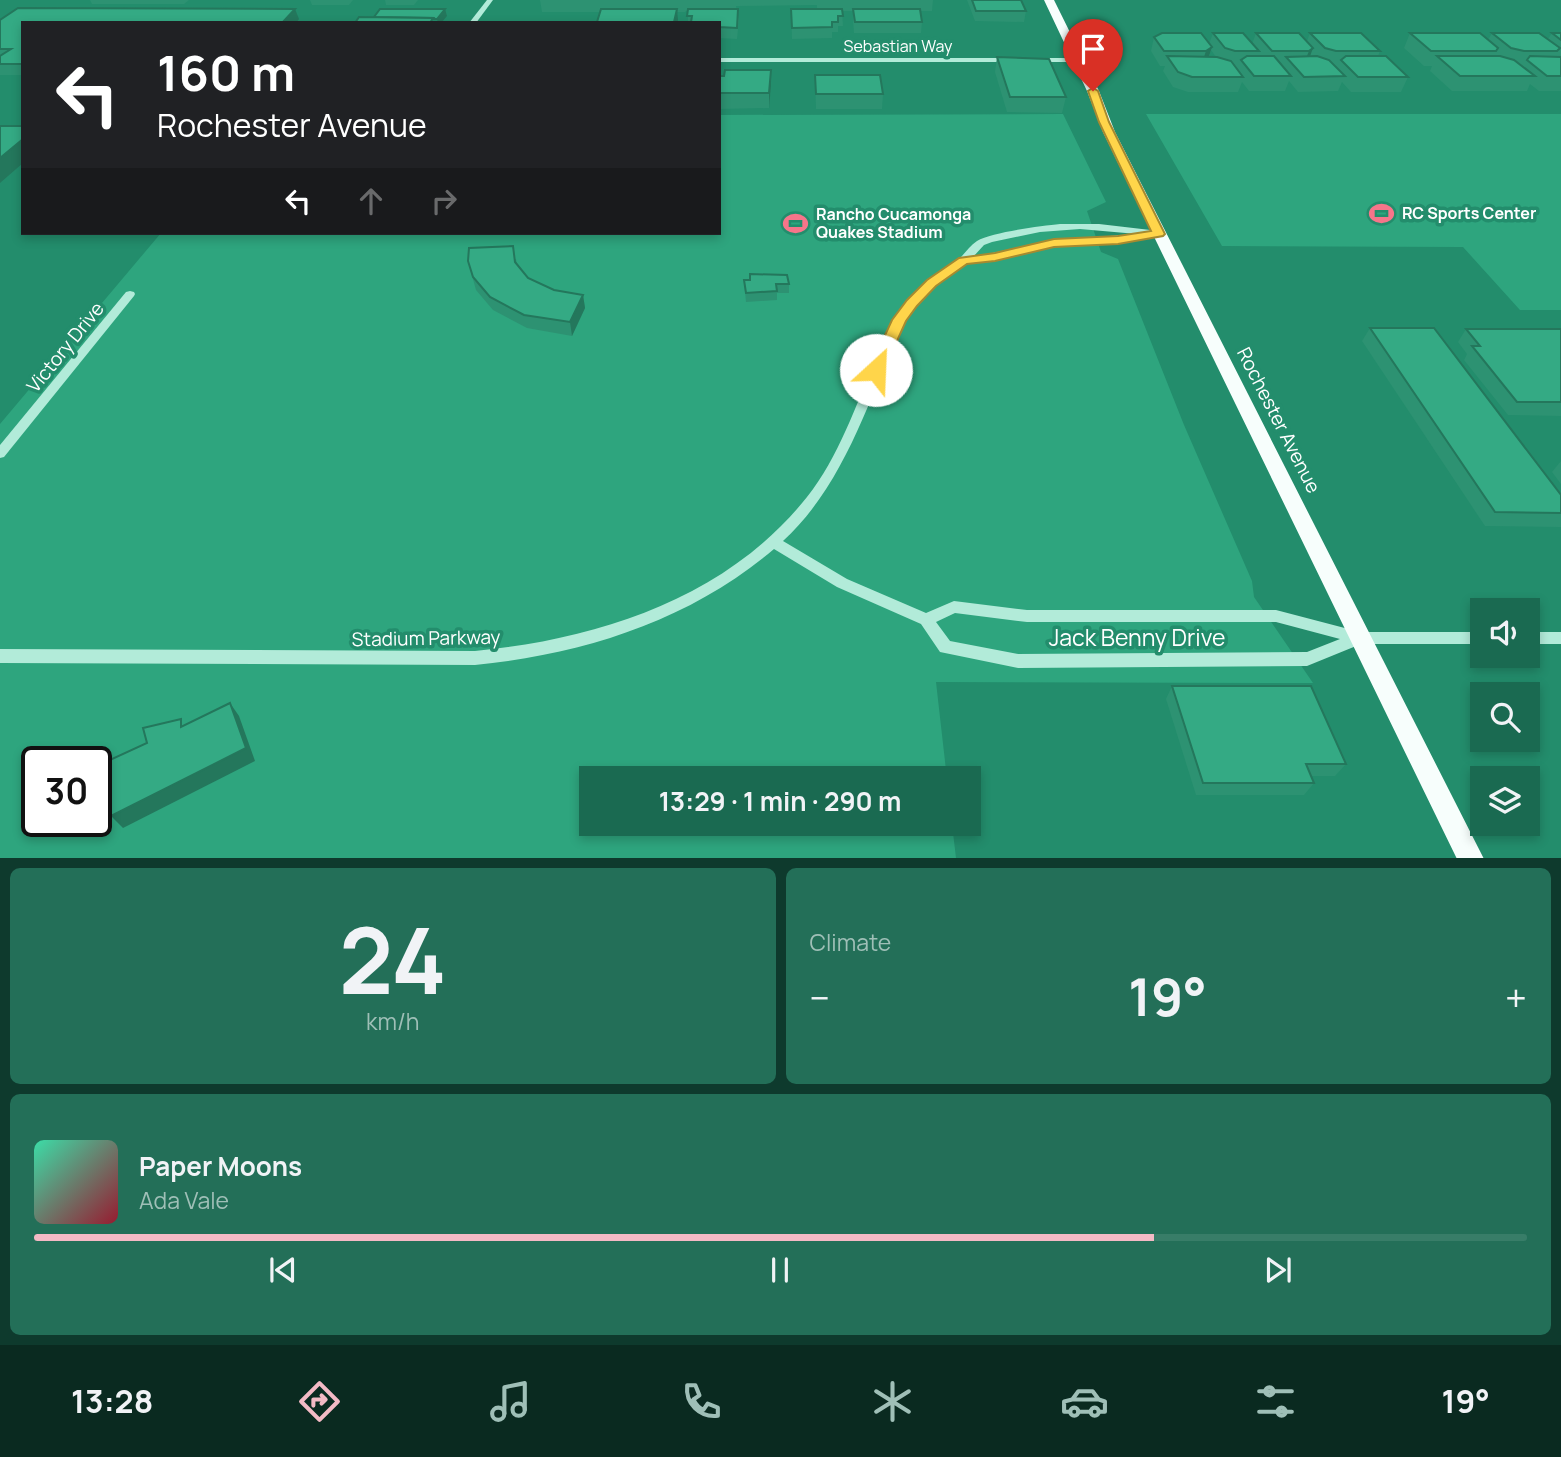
<!DOCTYPE html>
<meta charset="utf-8">
<style>
body{margin:0;font-family:Manrope,sans-serif;background:#236f58;color:#f1f3f6;height:100vh;display:flex;flex-direction:column;font-size:26px;white-space:nowrap}
*{box-sizing:border-box;margin:0}
p{font-size:23px;color:#9fbfb7}
.icon{flex:none;width:38px;height:38px;fill:none;stroke:currentColor;stroke-width:2;stroke-linecap:round;stroke-linejoin:round}
.map{position:relative;height:858px;overflow:hidden}
.details{display:flex;flex-direction:column;gap:10px;padding:10px;background:#0e3a2d;flex:1}
.details>*{flex:none}
.top-card{position:absolute;left:21px;top:21px;width:700px;height:214px;border-radius:0px;box-shadow:0 4px 10px #0003;background:#202124;color:#fff;overflow:hidden}
.fabs{position:absolute;left:1470px;top:598px;display:grid;gap:14px}
.fabs a{display:grid;place-items:center;width:70px;height:70px;border-radius:0px;background:#1a6a51;box-shadow:0 4px 10px #0003;font-size:35px}
.speed{position:absolute;left:21px;top:746px;display:flex;gap:14px;font-size:35px;font-weight:700;text-align:center}
.speed>*{display:grid;place-content:center;width:91px;height:91px;border-radius:50%;background:#1a6a51;box-shadow:0 4px 10px #0003;line-height:1}
.speed .limit{border:4px solid #111;border-radius:10px;background:#fff;color:#111}
.pin{position:absolute;display:grid;place-items:center;width:60px;height:60px;color:#fff;margin:-72px -30px;border-radius:50% 50% 50% 0;rotate:-45deg;box-shadow:0 0 7px #0007}
.pin .icon{rotate:45deg}
.me{position:absolute;width:77px;margin:-38px;rotate:25deg;stroke-linejoin:round;filter:drop-shadow(0 0 5px #0008)}
.turn{display:flex;align-items:center;gap:24px;height:147px;padding:0 21px;font-size:32px}
.turn .icon{width:91px;height:91px;stroke-width:2.5}
.turn b{display:block;font-size:49px;line-height:60px}
.lanes{display:flex;align-items:center;height:66px;padding:0 21px;background:#0003;justify-content:center;gap:35px;direction:ltr}
.lanes .off{opacity:.35}
.big{font-size:52px;font-weight:700;line-height:1.1}
.details .widget{flex:1;display:flex;flex-direction:column;justify-content:center;gap:10px;min-width:0;padding:0 24px;border-radius:10px;background:#236f58}
.details .dial{align-items:center;gap:0}
.dial b{font-size:91px;line-height:1}
.song{display:flex;align-items:center;gap:21px}
.cover{width:84px;height:84px;border-radius:10px;background:linear-gradient(135deg,hsl(160 70% 55%),hsl(350 70% 35%))}
.played{height:7px;border-radius:4px;background:linear-gradient(90deg,#f3bac5 75%,#387d68 75%)}
.keys{display:flex;justify-content:space-around;direction:ltr}
.heat{display:flex;justify-content:space-between;align-items:center;font-size:38px;direction:ltr}
.details .tiles{flex:1;display:grid;gap:10px;grid-template-columns:1fr 1fr}
.widget:last-child{grid-column:span 2}
.trip{position:absolute;left:579px;top:766px;width:402px;height:70px;border-radius:0px;background:#1a6a51;box-shadow:0 4px 10px #0003;font-weight:700;line-height:70px;text-align:center}
.tabs{display:flex;height:112px;justify-content:space-around;align-items:center;background:#0a2a20;color:#9fbfb7}
.tabs .icon{width:49px;height:49px}
.tabs .current{color:#f3bac5}
.tabs b{font-size:32px;color:#f1f3f6}
.map>svg:first-child{display:block}
.green{fill:#2ea57e;fill-rule:evenodd}
.lines{fill:none;stroke-linecap:round;stroke-linejoin:round}
.minor{fill:#b2ebd9;fill-rule:evenodd}
.major{fill:#f7fefc;fill-rule:evenodd}
.wall{fill:#2d9272;fill-rule:evenodd}
.shaded-wall{fill:#24775c}
.building{fill:#34aa84;stroke:#24775c;stroke-width:2}
.route{fill:#ffd54a;stroke:#a68a30;stroke-width:2}
.labels{text-anchor:middle;dominant-baseline:central;stroke-width:7;stroke-linejoin:round;paint-order:stroke}
.far-street-label{font-size:16px;fill:#fff;stroke:#238d6c}
.far-poi-label{font-size:16px;font-weight:bold;fill:#fff;stroke:#238d6c;text-anchor:start}
.street-label{font-size:19px;fill:#fff;stroke:#238d6c}
.near-street-label{font-size:23px;fill:#fff;stroke:#238d6c}
</style>
<div class="map">
<svg width="1561" height="859" viewBox="0 0 1561 859">
<rect width="100%" height="100%" fill="#238d6c"/>
<g class="green">
<path d="M1063,114L1106,202L1087,211L1101,252L1118,259L1184,425L1252,581L1254,597L1313,683L936,682L947,779H592V824H952L956,858L0,859V424L161,233H719V115ZM37,761H96V821H37Z"/>
<polygon points="1146,114 1561,114 1561,310 1520,310 1463,247 1222,246"/>
</g>
<g class="lines">
<g class="minor">
<polygon points="487,0 493,0 476,23 469,23"/>
<polygon points="719,58 1013,58 1017,60 1013,62 719,62"/>
<polygon points="1032,58 1077,58 1081,60 1077,62 1035,62 1031,60"/>
<path d="M1060,224H1099L1159,231L1164,234C1155,240 1121,241 1107,242C1069,244 1033,250 996,258C987,260 973,260 965,265C942,276 916,301 903,323C869,398 846,483 783,541L847,579L926,613L954,601L1027,610H1276L1360,632H1482V644H1361L1307,666L1018,668L940,652L921,624L837,587L774,549C689,621 584,654 475,665L0,663V649L475,651C599,639 727,598 807,497C839,457 855,406 876,360C884,340 892,320 905,304C919,287 937,275 954,263C963,257 968,247 977,241C992,232 1041,226 1060,224ZM1080,229L1137,234L1055,240L973,257L984,245L992,242L1040,232ZM955,613L1027,622H1276L1340,639L1307,652L1018,654L950,641L936,622Z"/>
<polygon points="130,291 134,292 135,294 134,296 4,457 0,458 0,445 126,292"/>
<rect x="1528" y="632" width="33" height="12"/>
</g>
<polygon class="major" points="1044,0 1054,0 1099,91 1115,132 1484,859 1457,859 1103,132 1087,91"/>
</g>
<g class="wall">
<polygon points="90,0 189,0 184,4 92,4"/>
<polygon points="310,0 353,0 349,5 312,5"/>
<polygon points="385,0 418,0 414,5 386,5"/>
<polygon points="540,0 933,0 932,11 920,11 922,22 921,33 854,33 853,20 853,11 842,11 843,26 838,26 838,32 832,32 832,38 792,39 791,9 817,9 817,5 736,6 739,20 737,39 719,38 719,23 688,23 688,11 686,11 685,12 677,12 677,23 597,23 600,12 542,12"/>
<polygon points="967,0 1021,0 1026,11 1024,22 975,21"/>
<polygon points="299,19 23,23 23,75 0,75 0,20"/>
<path d="M1213,33L1252,44L1256,33L1307,41L1310,33L1380,51L1378,56L1408,77L1401,92H1351L1342,82L1338,91L1298,92L1289,81L1285,91H1249L1242,82L1238,92H1188L1173,87L1163,71L1165,66H1160L1151,51L1154,37L1209,44ZM1211,50L1216,57H1209Z"/>
<polygon points="1410,33 1488,40 1492,33 1548,39 1552,33 1561,33 1561,91 1539,91 1530,84 1527,91 1452,91 1430,71 1432,66 1424,66 1404,48"/>
<polygon points="997,57 1066,97 1062,113 1007,112 995,72"/>
<polygon points="815,75 883,94 882,109 816,109"/>
<polygon points="719,76 771,85 769,108 719,109"/>
<polygon points="516,259 517,264 528,278 554,290 583,295 585,308 572,336 527,328 493,310 476,290 468,261"/>
<polygon points="750,274 789,284 789,293 777,293 777,300 746,302 744,280 750,280"/>
<polygon points="1370,328 1561,495 1561,527 1485,526 1362,341"/>
<polygon points="1466,329 1561,329 1561,416 1508,415 1464,360 1467,354 1458,342"/>
<polygon points="1561,461 1561,484 1552,472"/>
<polygon points="1172,686 1346,764 1335,776 1311,776 1314,783 1304,795 1196,795 1166,699"/>
</g>
<g class="shaded-wall">
<polygon points="295,9 299,19 296,23 282,23"/>
<polygon points="445,9 447,16 441,23 438,23 437,19"/>
<polygon points="677,9 678,20 677,23 674,23"/>
<polygon points="1212,47 1207,62 1201,66 1206,51"/>
<polygon points="1313,48 1308,62 1303,66 1309,51"/>
<polygon points="771,70 771,85 769,108 769,93"/>
<polygon points="23,139 23,163 0,183 0,158"/>
<polygon points="583,295 585,308 572,336 570,322"/>
<polygon points="230,703 239,716 255,761 123,828 111,816"/>
</g>
<g class="building">
<polygon points="972,0 1021,0 1026,11 976,11"/>
<polygon points="18,8 295,9 282,23 23,23 23,64 0,64 0,56 11,49 0,49 0,20"/>
<polygon points="380,9 445,9 437,19 432,19 433,18 374,17"/>
<polygon points="601,9 677,9 674,22 597,22"/>
<polygon points="688,9 738,9 737,28 719,27 719,23 698,23 698,22 691,22 692,16 687,16"/>
<polygon points="791,9 842,9 843,16 838,16 838,22 832,22 832,27 792,28"/>
<polygon points="853,9 920,9 922,22 855,22"/>
<polygon points="359,17 433,18 430,23 355,23"/>
<polygon points="1162,33 1201,33 1212,47 1206,51 1164,51 1154,37"/>
<polygon points="1213,33 1243,33 1259,51 1235,51 1225,48"/>
<polygon points="1256,33 1299,33 1313,48 1309,51 1272,51"/>
<polygon points="1310,33 1361,33 1380,51 1336,51 1325,48"/>
<polygon points="1410,33 1480,33 1498,48 1496,51 1431,51"/>
<polygon points="1492,33 1539,33 1560,48 1557,51 1524,51 1511,48"/>
<polygon points="1552,33 1561,33 1561,40"/>
<polygon points="1167,56 1217,57 1231,61 1243,77 1192,77 1178,72"/>
<polygon points="1247,56 1274,56 1291,76 1254,76 1241,60"/>
<polygon points="1317,56 1329,60 1345,76 1304,77 1286,57"/>
<polygon points="1346,56 1386,56 1408,77 1358,77 1341,60"/>
<polygon points="1437,56 1500,56 1514,60 1535,76 1460,76"/>
<polygon points="1530,56 1561,57 1561,76 1547,76 1527,60"/>
<polygon points="997,57 1049,59 1066,97 1010,97"/>
<polygon points="725,70 771,70 769,93 719,93 719,76 724,76"/>
<polygon points="815,75 880,75 883,94 816,94"/>
<polygon points="0,126 23,126 23,139 0,158"/>
<polygon points="513,246 515,262 528,278 554,290 583,295 570,322 524,315 490,297 473,277 468,261 469,248"/>
<polygon points="750,274 787,275 789,284 776,284 777,291 746,293 744,280 750,280"/>
<polygon points="1370,328 1434,328 1561,495 1561,513 1495,512"/>
<polygon points="1466,329 1561,329 1561,402 1517,402 1472,346 1480,346"/>
<polygon points="1172,686 1311,686 1346,764 1306,764 1314,783 1203,783"/>
<polygon points="230,703 246,748 111,816 99,765 147,743 143,728 181,719 181,727"/>
</g>
<polygon class="route" points="1093,88 1098,91 1109,122 1165,234 1163,236 1118,244 1054,247 995,261 967,264 936,286 917,306 906,321 882,374 871,374 869,370 892,320 907,300 927,280 959,258 995,253 1054,239 1118,236 1151,231 1099,122 1088,91"/>
<defs>
<symbol id="stadium-bare" viewBox="-9 -9 18 18"><path d="M0-5a6.5 5 0 1 0 0 10a6.5 5 0 1 0 0-10ZM-3.5-1.8h7v3.6h-7Z" fill="#f6758a" stroke="#238d6c" stroke-width="2.5" paint-order="stroke"/></symbol>
</defs>
<g fill-rule="evenodd">
<use href="#stadium-bare" x="1364" y="196" width="35" height="35"/>
<use href="#stadium-bare" x="778" y="206" width="35" height="35"/>
</g>
<g class="labels">
<g class="far-street-label">
<text x="898" y="46">Sebastian Way</text>
</g>
<g class="far-poi-label">
<text x="1402" y="213">RC Sports Center</text>
<text x="816" y="214">Rancho Cucamonga<tspan x="816" dy="18">Quakes Stadium</tspan></text>
</g>
<g class="street-label">
<text transform="translate(65 347) rotate(-51)">Victory Drive</text>
<text transform="translate(1279 420) rotate(63)">Rochester Avenue</text>
<text transform="translate(426 638) rotate(-1)">Stadium Parkway</text>
</g>
<g class="near-street-label">
<text x="1137" y="637">Jack Benny Drive</text>
</g>
</g>
</svg>
<div class="fabs">
<a><svg class="icon" aria-label="sound" viewBox="0 0 24 24"><path d="M4 9h4l5-4v14l-5-4H4zM17 9q2 3 0 6"/></svg></a>
<a><svg class="icon" aria-label="search" viewBox="0 0 24 24"><circle cx="10" cy="10" r="6"/><path d="M15 15l6 6"/></svg></a>
<a><svg class="icon" aria-label="layers" viewBox="0 0 24 24"><path d="M12 4l9 5-9 5-9-5zM3 14l9 5 9-5"/></svg></a>
</div>
<div class="speed"><div class="limit">30</div></div>
<div class="pin" style="left:1093px;top:91px;background:#d93025"><svg class="icon" aria-label="arrive" viewBox="0 0 24 24"><path d="M6 21V4h12l-3 4 3 4H6"/></svg></div>
<svg class="me" style="left:876px;top:370px" viewBox="-20 -20 40 40"><circle r="19" fill="#fff"/><path d="M0-13L10 11 0 6-10 11z" fill="#ffd54a"/></svg>
<div class="trip">13:29 · 1 min · 290 m</div>
<div class="top-card">
<div class="turn"><svg class="icon" aria-label="left" viewBox="0 0 24 24"><path d="M17 20v-9H6M10 6l-5 5 5 5"/></svg><div><b>160 m</b>Rochester Avenue</div></div>
<div class="lanes"><svg class="icon" aria-label="left" viewBox="0 0 24 24"><path d="M17 20v-9H6M10 6l-5 5 5 5"/></svg><svg class="icon off" aria-label="ahead" viewBox="0 0 24 24"><path d="M12 20V5M6 11l6-6 6 6"/></svg><svg class="icon off" aria-label="right" viewBox="0 0 24 24"><path d="M7 20v-9h11M14 6l5 5-5 5"/></svg></div>
</div>
</div>
<section class="details">
<div class="tiles">
<div class="widget dial"><b>24</b><p>km/h</p></div>
<div class="widget"><p>Climate</p>
<div class="heat"><a>−</a><b class="big">19°</b><a>+</a></div>
</div>
<div class="widget">
<div class="song"><i class="cover"></i><div><b>Paper Moons</b><p>Ada Vale</p></div></div>
<div class="played"></div>
<div class="keys"><svg class="icon" aria-label="previous" viewBox="0 0 24 24"><path d="M18 5L8 12l10 7zM5 5v14"/></svg><svg class="icon" aria-label="pause" viewBox="0 0 24 24"><path d="M8 5v14M16 5v14"/></svg><svg class="icon" aria-label="next" viewBox="0 0 24 24"><path d="M6 5l10 7-10 7zM19 5v14"/></svg></div>
</div>
</div>
</section>
<nav class="tabs">
<b>13:28</b>
<svg class="icon current" aria-label="directions" viewBox="0 0 24 24"><path d="M12 3l9 9-9 9-9-9zM9 14v-3h6M13 9l2 2-2 2"/></svg>
<svg class="icon" aria-label="music" viewBox="0 0 24 24"><path d="M9 18V5l10-2v13"/><circle cx="6" cy="18" r="3"/><circle cx="16" cy="16" r="3"/></svg>
<svg class="icon" aria-label="phone" viewBox="0 0 24 24"><path d="M5 4h4l2 5-3 2q2 4 5 5l2-3 5 2v4C11 20 4 13 5 4z"/></svg>
<svg class="icon" aria-label="climate" viewBox="0 0 24 24"><path d="M12 3v18M4 7l16 10M4 17L20 7"/></svg>
<svg class="icon" aria-label="car" viewBox="0 0 24 24"><path d="M5 17H2v-5l4-1 3-4h7l3 4 3 1v5h-3M9 17h6M6 11h13"/><circle cx="7" cy="17" r="2"/><circle cx="17" cy="17" r="2"/></svg>
<svg class="icon" aria-label="filters" viewBox="0 0 24 24"><path d="M4 7h16M4 17h16"/><circle cx="9" cy="7" r="2"/><circle cx="15" cy="17" r="2"/></svg>
<b>19°</b>
</nav>
